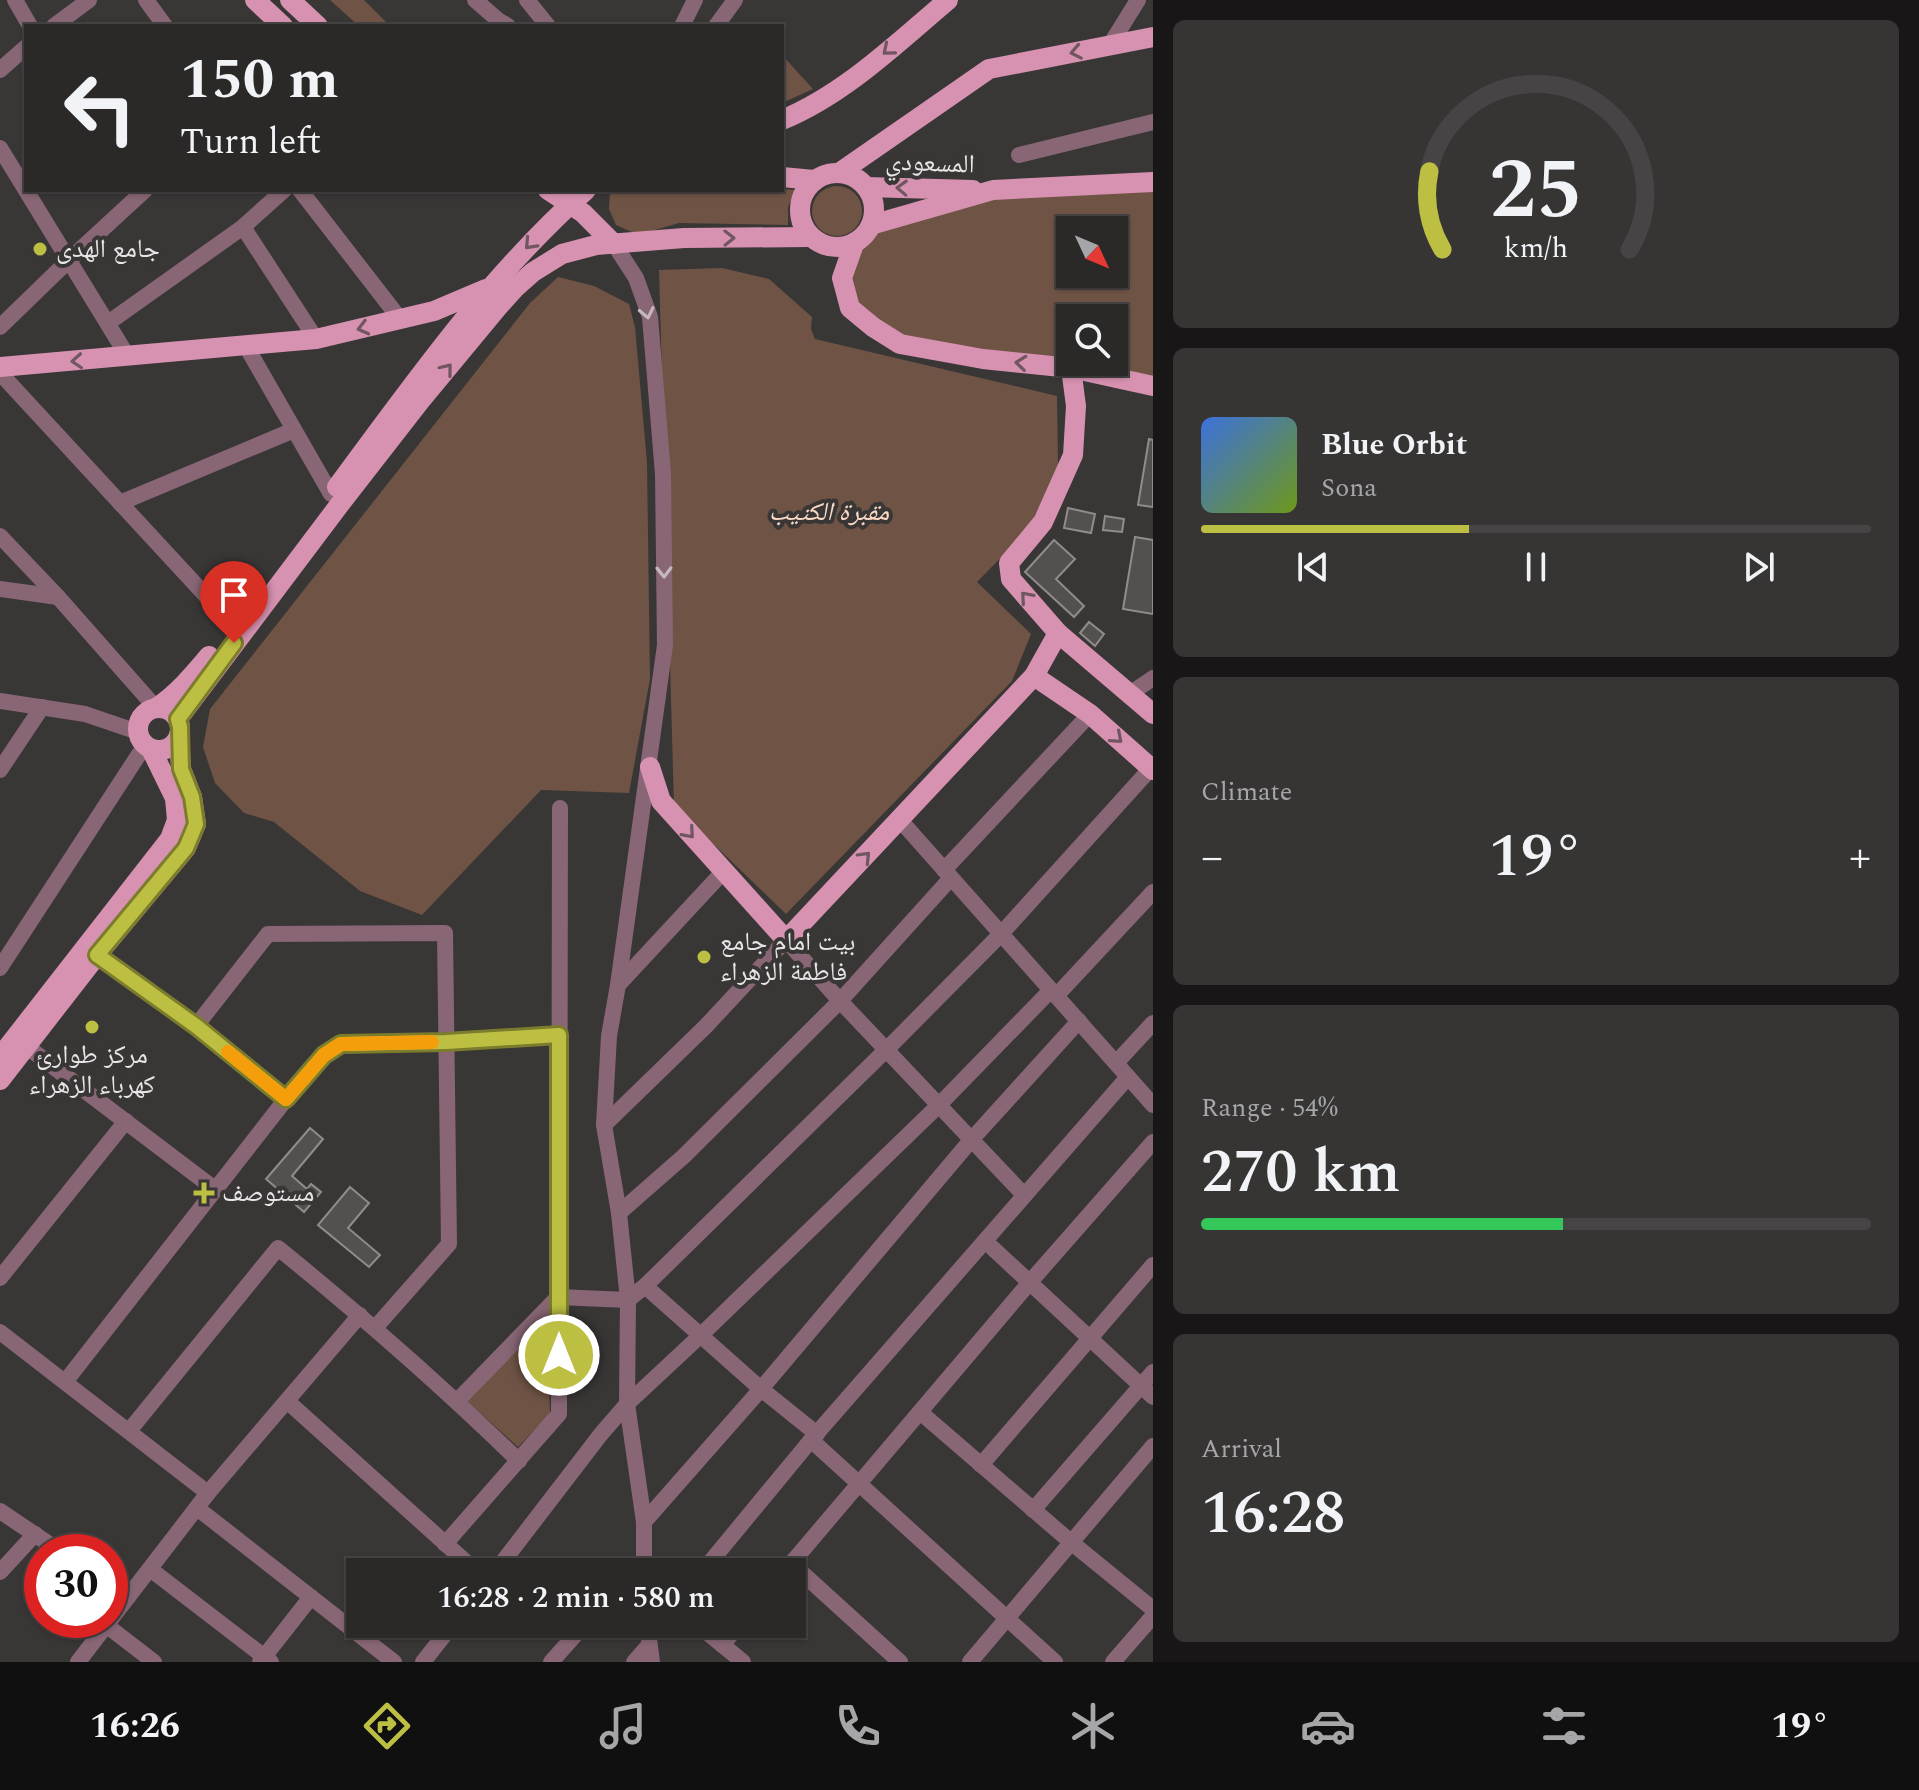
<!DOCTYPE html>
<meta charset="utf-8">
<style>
body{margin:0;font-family:Spectral,"Noto Naskh Arabic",serif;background:#373434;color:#f1f3f6;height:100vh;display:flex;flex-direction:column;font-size:30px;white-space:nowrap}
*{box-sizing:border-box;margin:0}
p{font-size:26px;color:#a6a6a8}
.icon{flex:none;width:44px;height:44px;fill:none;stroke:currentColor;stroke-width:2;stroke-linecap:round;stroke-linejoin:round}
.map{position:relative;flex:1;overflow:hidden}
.side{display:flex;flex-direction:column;gap:20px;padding:20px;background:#181616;width:766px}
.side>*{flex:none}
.hud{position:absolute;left:24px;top:24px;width:760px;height:168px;border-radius:0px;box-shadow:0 2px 6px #0004,0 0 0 2px #474445;background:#2b2828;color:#f1f3f6;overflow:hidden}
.needle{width:52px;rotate:134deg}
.buttons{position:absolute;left:1056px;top:216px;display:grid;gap:16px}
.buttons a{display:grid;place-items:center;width:72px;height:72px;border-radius:0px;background:#2b2828;box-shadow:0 2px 6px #0004,0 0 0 2px #474445;font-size:40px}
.speed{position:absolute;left:24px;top:1534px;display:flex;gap:16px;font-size:40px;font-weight:700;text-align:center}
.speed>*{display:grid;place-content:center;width:104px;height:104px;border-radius:50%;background:#2b2828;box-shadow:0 2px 6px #0004,0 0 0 2px #474445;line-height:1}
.speed .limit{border:12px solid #d22;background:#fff;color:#111}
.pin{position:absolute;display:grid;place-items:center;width:68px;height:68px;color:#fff;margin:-82px -34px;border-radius:50% 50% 50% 0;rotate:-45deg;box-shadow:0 0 8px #0007}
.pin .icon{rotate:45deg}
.me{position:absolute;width:88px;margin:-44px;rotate:0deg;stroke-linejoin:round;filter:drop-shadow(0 0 6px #0008)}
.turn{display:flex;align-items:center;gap:28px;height:168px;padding:0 24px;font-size:36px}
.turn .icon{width:104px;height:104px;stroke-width:2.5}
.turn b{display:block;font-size:56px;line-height:68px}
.big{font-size:60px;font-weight:600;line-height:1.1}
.side .tile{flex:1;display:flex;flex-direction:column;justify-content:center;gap:12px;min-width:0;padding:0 28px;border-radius:12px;background:#373434}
.side .dial{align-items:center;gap:0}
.dial svg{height:208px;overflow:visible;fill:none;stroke:#474445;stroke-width:7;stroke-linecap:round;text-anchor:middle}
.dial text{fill:#f1f3f6;stroke:none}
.song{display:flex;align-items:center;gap:24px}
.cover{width:96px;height:96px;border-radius:12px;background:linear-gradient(135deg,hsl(220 70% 55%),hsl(80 70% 35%))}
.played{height:8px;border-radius:4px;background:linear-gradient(90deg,#bdbf43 40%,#474445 40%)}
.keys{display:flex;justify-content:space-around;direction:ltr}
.heat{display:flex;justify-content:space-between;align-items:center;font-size:44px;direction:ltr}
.charge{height:12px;border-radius:6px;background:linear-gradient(90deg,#34c759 54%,#474445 0)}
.trip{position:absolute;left:346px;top:1558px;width:460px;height:80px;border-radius:0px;background:#2b2828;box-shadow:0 2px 6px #0004,0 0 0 2px #474445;font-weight:600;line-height:80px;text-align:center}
.tabs{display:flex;height:128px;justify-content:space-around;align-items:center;background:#111010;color:#a6a6a8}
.tabs .icon{width:56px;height:56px}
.tabs .active{color:#bdbf43}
.tabs b{font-size:36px;color:#f1f3f6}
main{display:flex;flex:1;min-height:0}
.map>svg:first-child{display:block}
.green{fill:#6f5445;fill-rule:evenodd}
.building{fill:#53504f;stroke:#908c8c;stroke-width:2}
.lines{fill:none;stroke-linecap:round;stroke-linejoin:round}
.minor{stroke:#886675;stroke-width:16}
.major{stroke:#d792b1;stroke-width:20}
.oneway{stroke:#705661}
.oneway2{stroke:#c6b9be}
.route-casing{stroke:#7b7c2c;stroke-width:20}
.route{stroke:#bdbf43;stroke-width:14}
.slow{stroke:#f59e0b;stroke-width:14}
.poi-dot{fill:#bdbf43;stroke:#393636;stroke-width:3}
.labels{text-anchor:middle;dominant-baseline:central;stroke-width:8;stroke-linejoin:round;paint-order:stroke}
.street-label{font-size:26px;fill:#e7e5e5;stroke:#393636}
.poi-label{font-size:26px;fill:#e7e5e5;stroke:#393636;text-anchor:start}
.park-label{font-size:26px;font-style:italic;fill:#fbd8c5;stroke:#393636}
</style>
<main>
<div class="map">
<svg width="1153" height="1662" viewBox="0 0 1153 1662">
<rect width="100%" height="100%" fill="#393636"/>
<g class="green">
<polygon points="330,0 364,0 390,26 359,26"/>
<polygon points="782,55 813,89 782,103"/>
<path d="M1153,182V386L900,344L850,308L854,244L868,231L993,190ZM1070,230H1114V274H1070ZM1070,318H1114V362H1070Z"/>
<circle cx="837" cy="211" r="25"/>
<polygon points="782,189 795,190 788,207 788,225 679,223 648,232 634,233 616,225 609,209 610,192 612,190"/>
<polygon points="722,268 769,279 812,317 811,329 815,339 1057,396 1058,466 1028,530 977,582 1031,634 1012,681 786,914 674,806 659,270"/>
<polygon points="558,277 594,286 629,304 635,327 647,463 650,679 629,793 541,790 422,915 360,891 274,822 244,813 215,783 203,747 210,709 530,303"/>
<polygon points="547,1317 550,1414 518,1447 467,1401"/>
</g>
<g class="building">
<polygon points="1149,439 1153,440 1153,507 1138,505"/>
<polygon points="1068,508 1095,514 1091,533 1064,528"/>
<polygon points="1105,516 1124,519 1122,532 1103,530"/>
<polygon points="1135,537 1153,540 1153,614 1123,609"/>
<polygon points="1054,540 1075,559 1056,579 1084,606 1074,617 1025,572"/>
<polygon points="1089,622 1104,634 1095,646 1080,633"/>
<polygon points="310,1128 323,1139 292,1176 307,1189 311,1184 321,1192 304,1212 266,1179"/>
<polygon points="350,1187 369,1203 348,1228 380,1255 369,1267 318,1225"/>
</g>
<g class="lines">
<g class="minor">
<polyline points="15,0 30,26"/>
<polyline points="146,0 165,26"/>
<polyline points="475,0 498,20 508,26"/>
<polyline points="527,0 548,26"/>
<polyline points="54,26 89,0"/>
<polyline points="682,26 695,0"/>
<polyline points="716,26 735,0"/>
<polyline points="1110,45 1138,0"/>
<polyline points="0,70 26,47"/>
<polyline points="0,148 128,357"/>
<polyline points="1019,155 1153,122"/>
<polyline points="300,190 400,319"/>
<polyline points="243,227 316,339"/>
<polyline points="614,244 636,278 650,317 663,474 665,645 618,985 609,1036 604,1125 619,1213 628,1300 627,1404 644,1522 644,1572"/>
<polyline points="108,323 243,227 284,190"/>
<polyline points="0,327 68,261 145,190"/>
<polyline points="246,346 331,494"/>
<polyline points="0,373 233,625"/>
<polyline points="120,503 294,430"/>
<polyline points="0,536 58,597 156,708"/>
<polyline points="0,589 58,597"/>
<polyline points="1131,693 1153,678"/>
<polyline points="0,701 85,714 138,732"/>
<polyline points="0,770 42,707"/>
<polyline points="900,820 1153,1105"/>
<polyline points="944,870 1090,714"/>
<polyline points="97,955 196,1026 286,1099"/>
<polyline points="0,968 145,745"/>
<polyline points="618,985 723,872"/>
<polyline points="1056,996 1153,892"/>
<polyline points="196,1026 268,934 445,933 449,1244 375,1328"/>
<polyline points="26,1046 216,1190"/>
<polyline points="1116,1063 1153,1023"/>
<polyline points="604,1125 706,1026 786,940 840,1001 1024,1195"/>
<polyline points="619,1213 684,1156 840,1001 951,878"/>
<polyline points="985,1241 1153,1397"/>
<polyline points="0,1278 126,1121"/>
<polyline points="645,1286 761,1389 817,1434"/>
<polyline points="0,1332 208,1493"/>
<polyline points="65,1382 286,1099 324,1055 341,1044 446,1042 559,1035"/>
<polyline points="287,1401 477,1572"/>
<polyline points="457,1401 558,1297 628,1300 645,1286 887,1049 1001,934 1151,768"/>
<polyline points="920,1412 1072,1543 1153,1609"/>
<path d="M129,1431L278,1248C362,1316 442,1386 519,1461"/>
<polyline points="811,1440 1055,1662"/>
<polyline points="981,1465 1153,1265"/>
<polyline points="197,1508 394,1662"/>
<polyline points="1033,1510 1153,1372"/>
<polyline points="0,1511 61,1552"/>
<polyline points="644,1522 761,1389 972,1139 1079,1021"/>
<polyline points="445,1544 559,1414 560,808"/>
<polyline points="791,1563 900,1662"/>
<polyline points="150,1569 271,1662"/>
<polyline points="0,1572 35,1534"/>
<polyline points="495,1572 601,1434 627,1404 701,1335 939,1105 1051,990"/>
<polyline points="702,1572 811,1440 1128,1077"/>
<polyline points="784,1572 1030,1282 1153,1142"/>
<polyline points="110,1585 128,1597"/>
<polyline points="647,1624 652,1662"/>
<polyline points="697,1624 743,1662"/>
<polyline points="106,1625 154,1662"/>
<polyline points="722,1645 740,1624"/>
<polyline points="78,1662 208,1493 360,1315"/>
<polyline points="260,1662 311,1597"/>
<polyline points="423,1662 453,1624"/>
<polyline points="551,1662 585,1624"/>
<polyline points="634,1662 649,1645"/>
<polyline points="970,1662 1153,1446"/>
<polyline points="1113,1662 1153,1616"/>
</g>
<g class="major">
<polyline points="255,0 283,26"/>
<polyline points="290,0 318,26"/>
<path d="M782,120C845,94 897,43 948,0"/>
<circle cx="837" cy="210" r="37"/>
<polyline points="839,173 989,69 1153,37"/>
<polyline points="782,177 814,180"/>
<polyline points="866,187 973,190"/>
<polyline points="548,190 583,213 614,244"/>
<polyline points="871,225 993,190 1153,182"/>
<polyline points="854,244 842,278 850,308 873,327 900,344 983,359 1071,368 1153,386"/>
<polyline points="0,367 316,339 434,311 486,289"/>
<path d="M337,487C414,383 489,276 586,190"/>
<polyline points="1058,633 1153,714"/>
<polyline points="1034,676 1090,714 1153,770"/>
<circle cx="159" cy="729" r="21"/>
<path d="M156,708C177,694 193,675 209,656"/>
<polyline points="178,719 340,504 420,401 497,308 515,288 533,272 562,254 596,245 684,238 810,237"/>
<polyline points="650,767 661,801 786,940 1034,676 1058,633 1011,579 1009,563 1043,522 1073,455 1076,406 1071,368"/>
<polyline points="0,1057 170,839 177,820 175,798 151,749"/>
<polyline points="0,1080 97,955 186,848 196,824 192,797 181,769 179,735"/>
</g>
</g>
<defs><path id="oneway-chevron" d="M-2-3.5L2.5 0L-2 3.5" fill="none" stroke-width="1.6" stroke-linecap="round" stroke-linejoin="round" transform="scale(2)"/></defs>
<g class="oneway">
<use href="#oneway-chevron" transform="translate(888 50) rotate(140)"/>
<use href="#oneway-chevron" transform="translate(1076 52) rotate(169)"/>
<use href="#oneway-chevron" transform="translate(902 188) rotate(-178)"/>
<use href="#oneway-chevron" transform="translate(729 238) rotate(-1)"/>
<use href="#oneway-chevron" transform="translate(530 244) rotate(133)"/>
<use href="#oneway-chevron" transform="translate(363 328) rotate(166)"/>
<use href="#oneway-chevron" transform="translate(77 361) rotate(176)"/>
<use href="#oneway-chevron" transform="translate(1021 363) rotate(-174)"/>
<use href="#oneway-chevron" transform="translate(447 369) rotate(-51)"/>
<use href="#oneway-chevron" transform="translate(1026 597) rotate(-131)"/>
<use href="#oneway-chevron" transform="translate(1117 738) rotate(41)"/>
<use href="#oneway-chevron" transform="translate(689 833) rotate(49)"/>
<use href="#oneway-chevron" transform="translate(865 857) rotate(-46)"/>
</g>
<g class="oneway2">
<use href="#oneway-chevron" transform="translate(647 313) rotate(78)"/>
<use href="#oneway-chevron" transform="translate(664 572) rotate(89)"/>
</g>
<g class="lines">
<defs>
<polyline id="route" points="234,643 178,719 180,727 181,769 192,797 196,824 186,848 97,955 196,1026 286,1099 324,1055 341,1044 446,1042 559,1035 559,1355"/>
</defs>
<use href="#route" class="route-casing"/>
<use href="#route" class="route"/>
<polyline class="slow" points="228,1052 286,1099 324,1055 341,1044 432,1042"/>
</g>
<g class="poi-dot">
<circle cx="40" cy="249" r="8"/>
<circle cx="704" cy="957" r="8"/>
<circle cx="92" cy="1027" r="8"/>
<path d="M200 1181h8v8h8v8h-8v8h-8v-8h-8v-8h8z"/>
</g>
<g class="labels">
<g class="street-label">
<text transform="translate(930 163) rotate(2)">المسعودي</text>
</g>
<g class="poi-label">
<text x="56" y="249">جامع الهدى</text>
<text x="720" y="942">بيت امام جامع<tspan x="720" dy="30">فاطمة الزهراء</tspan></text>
<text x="92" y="1055" text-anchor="middle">مركز طوارئ<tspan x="92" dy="30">كهرباء الزهراء</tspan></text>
<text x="222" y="1193">مستوصف</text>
</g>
<g class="park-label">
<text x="829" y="512">مقبرة الكتيب</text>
</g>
</g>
</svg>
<div class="buttons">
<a><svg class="needle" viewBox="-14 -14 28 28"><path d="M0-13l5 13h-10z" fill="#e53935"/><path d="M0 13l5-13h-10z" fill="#a6a6a8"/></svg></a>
<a><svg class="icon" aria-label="search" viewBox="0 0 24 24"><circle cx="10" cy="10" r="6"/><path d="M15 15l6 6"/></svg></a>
</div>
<div class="speed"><div class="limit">30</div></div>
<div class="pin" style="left:234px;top:643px;background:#d93025"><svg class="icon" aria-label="arrive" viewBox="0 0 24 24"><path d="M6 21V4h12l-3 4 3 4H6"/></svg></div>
<svg class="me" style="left:559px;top:1355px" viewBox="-20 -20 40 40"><circle r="17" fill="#bdbf43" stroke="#fff" stroke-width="3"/><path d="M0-11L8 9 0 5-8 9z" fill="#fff"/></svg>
<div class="trip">16:28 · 2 min · 580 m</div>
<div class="hud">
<div class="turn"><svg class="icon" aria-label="left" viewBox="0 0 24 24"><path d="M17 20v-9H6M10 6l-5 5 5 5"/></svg><div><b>150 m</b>Turn left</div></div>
</div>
</div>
<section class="side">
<div class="tile dial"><svg viewBox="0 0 100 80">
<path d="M14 69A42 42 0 1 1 86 69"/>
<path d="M14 69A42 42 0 0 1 9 39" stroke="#bdbf43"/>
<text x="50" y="56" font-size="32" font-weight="700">25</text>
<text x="50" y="72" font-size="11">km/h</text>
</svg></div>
<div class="tile">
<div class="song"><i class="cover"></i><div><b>Blue Orbit</b><p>Sona</p></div></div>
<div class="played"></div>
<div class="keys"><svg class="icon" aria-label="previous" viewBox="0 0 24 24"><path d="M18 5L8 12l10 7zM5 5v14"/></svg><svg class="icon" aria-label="pause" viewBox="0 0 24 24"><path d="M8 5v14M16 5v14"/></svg><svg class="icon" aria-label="next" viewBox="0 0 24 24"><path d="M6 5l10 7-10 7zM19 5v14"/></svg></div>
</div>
<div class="tile"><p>Climate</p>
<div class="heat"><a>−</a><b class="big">19°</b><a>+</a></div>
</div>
<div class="tile"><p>Range · 54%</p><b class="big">270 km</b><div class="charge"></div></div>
<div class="tile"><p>Arrival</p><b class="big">16:28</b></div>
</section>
</main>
<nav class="tabs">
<b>16:26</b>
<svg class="icon active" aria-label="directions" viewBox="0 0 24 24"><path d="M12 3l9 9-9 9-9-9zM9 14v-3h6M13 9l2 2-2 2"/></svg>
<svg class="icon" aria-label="music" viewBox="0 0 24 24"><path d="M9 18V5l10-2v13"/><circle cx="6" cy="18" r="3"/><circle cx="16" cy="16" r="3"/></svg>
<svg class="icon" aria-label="phone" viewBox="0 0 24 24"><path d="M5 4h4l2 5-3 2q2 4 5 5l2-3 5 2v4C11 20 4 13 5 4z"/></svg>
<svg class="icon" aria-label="climate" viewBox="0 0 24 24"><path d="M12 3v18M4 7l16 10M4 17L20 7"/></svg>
<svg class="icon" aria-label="car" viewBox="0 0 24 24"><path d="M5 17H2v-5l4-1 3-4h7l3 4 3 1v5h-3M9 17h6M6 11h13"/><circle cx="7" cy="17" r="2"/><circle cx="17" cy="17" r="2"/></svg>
<svg class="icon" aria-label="filters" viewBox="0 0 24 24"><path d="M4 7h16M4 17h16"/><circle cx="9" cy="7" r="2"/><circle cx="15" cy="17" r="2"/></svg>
<b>19°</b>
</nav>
